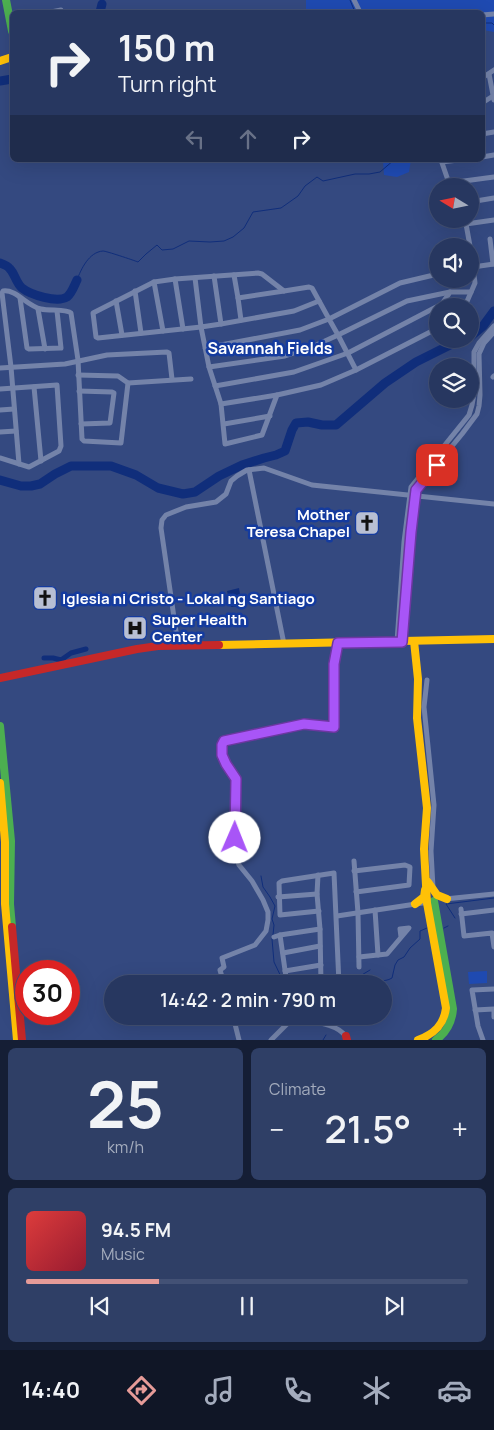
<!DOCTYPE html>
<meta charset="utf-8">
<style>
body{margin:0;font-family:Manrope,sans-serif;background:#2f3f66;color:#f1f3f6;height:100vh;display:flex;flex-direction:column;font-size:19px;white-space:nowrap}
*{box-sizing:border-box;margin:0}
p{font-size:16px;color:#a4acbd}
.icon{flex:none;width:28px;height:28px;fill:none;stroke:currentColor;stroke-width:2;stroke-linecap:round;stroke-linejoin:round}
.map{position:relative;height:1040px;overflow:hidden}
.drawer{display:flex;flex-direction:column;gap:8px;padding:8px;background:#151e35;flex:1}
.drawer>*{flex:none}
.hud{position:absolute;left:10px;top:10px;width:475px;height:152px;border-radius:8px;box-shadow:0 5px 20px #0002,0 0 0 1px #435175;background:#273760;color:#f1f3f6;overflow:hidden}
.needle{width:32px;rotate:280deg}
.tools{position:absolute;left:429px;top:178px;display:grid;gap:10px}
.tools a{display:grid;place-items:center;width:50px;height:50px;border-radius:50%;background:#273760;box-shadow:0 5px 20px #0002,0 0 0 1px #435175;font-size:25px}
.speed{position:absolute;left:15px;top:960px;display:flex;gap:10px;font-size:25px;font-weight:700;text-align:center}
.speed>*{display:grid;place-content:center;width:65px;height:65px;border-radius:50%;background:#273760;box-shadow:0 5px 20px #0002,0 0 0 1px #435175;line-height:1}
.speed .limit{border:8px solid #d22;background:#fff;color:#111}
.pin{position:absolute;display:grid;place-items:center;width:42px;height:42px;color:#fff;margin:-21px;border-radius:10px;box-shadow:0 2px 8px #0006}
.me{position:absolute;width:55px;margin:-28px;rotate:1deg;stroke-linejoin:round;filter:drop-shadow(0 0 4px #0008)}
.turn{display:flex;align-items:center;gap:18px;height:105px;padding:0 25px;font-size:22px}
.turn .icon{width:65px;height:65px;stroke-width:2.5}
.turn b{display:block;font-size:35px;line-height:42px}
.lanes{display:flex;align-items:center;height:48px;padding:0 25px;background:#0003;justify-content:center;gap:25px;direction:ltr}
.lanes .off{opacity:.35}
.big{font-size:38px;font-weight:600;line-height:1.1}
.drawer .widget{flex:1;display:flex;flex-direction:column;justify-content:center;gap:8px;min-width:0;padding:0 18px;border-radius:8px;background:#2f3f66}
.drawer .dial{align-items:center;gap:0}
.dial b{font-size:65px;line-height:1}
.song{display:flex;align-items:center;gap:15px}
.cover{width:60px;height:60px;border-radius:8px;background:linear-gradient(135deg,hsl(0 70% 55%),hsl(350 70% 35%))}
.played{height:5px;border-radius:2px;background:linear-gradient(90deg,#e69b98 30%,#435175 30%)}
.keys{display:flex;justify-content:space-around;direction:ltr}
.heat{display:flex;justify-content:space-between;align-items:center;font-size:28px;direction:ltr}
.drawer .tiles{flex:1;display:grid;gap:8px;grid-template-columns:1fr 1fr}
.widget:last-child{grid-column:span 2}
.trip{position:absolute;left:104px;top:975px;width:288px;height:50px;border-radius:25px;background:#273760;box-shadow:0 5px 20px #0002,0 0 0 1px #435175;font-weight:600;line-height:50px;text-align:center}
.dock{display:flex;height:80px;justify-content:space-around;align-items:center;background:#101626;color:#a4acbd}
.dock .icon{width:35px;height:35px}
.dock .current{color:#e69b98}
.dock b{font-size:22px;color:#f1f3f6}
.map>svg:first-child{display:block}
.green{fill:#1f4ab1}
.water{fill:#102e7b}
.lines{fill:none;stroke-linecap:round;stroke-linejoin:round}
.stream{stroke:#102e7b;stroke-width:1}
.canal{stroke:#102e7b;stroke-width:5}
.river{stroke:#102e7b;stroke-width:9}
.street{stroke:#7483a9;stroke-width:5}
.fast{stroke:#4caf50;stroke-width:8}
.slow{stroke:#ffc107;stroke-width:8}
.jam{stroke:#c62828;stroke-width:8}
.route-casing{stroke:#6d37a1;stroke-width:12}
.route{stroke:#a855f7;stroke-width:9}
.labels{text-anchor:middle;dominant-baseline:central;stroke-width:5;stroke-linejoin:round;paint-order:stroke}
.poi-label{font-size:15px;font-weight:bold;fill:#fff;stroke:#143b9f;text-anchor:start}
.neighbourhood-label{font-size:16px;font-weight:bold;fill:#fff;stroke:#143b9f}
</style>
<div class="map">
<svg width="494" height="1040" viewBox="0 0 494 1040">
<rect width="100%" height="100%" fill="#344980"/>
<g class="green">
<polygon points="306,0 494,0 494,32 483,30 482,12 306,12"/>
<polygon points="383,160 411,160 409,172 397,177 384,175"/>
<polygon points="487,971 487,983 469,984 468,972"/>
</g>
<polygon class="water" points="239,588 242,606 231,607 227,591"/>
<g class="lines">
<g class="stream">
<polyline points="350,0 355,12"/>
<polyline points="482,23 492,23 494,25"/>
<path d="M77,280C81,269 89,252 103,251C106,251 133,260 138,262L146,254L157,245L162,250L173,249L189,241L210,242L224,241L233,237L244,228L253,212L281,208L298,196L305,186L317,177L323,181L355,174H369L380,172L394,160"/>
<polyline points="261,876 263,887 270,897 275,906 272,919 274,925 273,935"/>
<polyline points="455,918 446,904 494,898"/>
<polyline points="444,928 448,926"/>
<polyline points="272,939 274,962 284,983"/>
<polyline points="357,984 360,976 370,970"/>
<path d="M367,984C375,979 384,983 392,978L395,965L398,960L404,957L410,948L420,939V931L427,928"/>
<polyline points="333,1019 334,1016"/>
<polyline points="323,1040 326,1035"/>
</g>
<polyline class="canal" points="44,658 53,658 61,660 71,653 86,649"/>
<g class="river">
<polyline points="100,12 102,4"/>
<polyline points="0,81 12,79"/>
<path d="M0,263C3,264 8,266 10,269C15,274 16,283 22,288C31,295 57,303 67,297C72,293 74,286 77,280"/>
<polyline points="470,337 483,326 494,311"/>
<polyline points="0,480 21,486 31,486 40,484 55,474 71,466 111,466 136,475 158,488 183,494 195,492 219,476 242,465 264,458 276,455 285,451 292,430 296,423 308,422 322,425 336,425 385,383 416,362 450,345 467,339"/>
</g>
<g class="street">
<polyline points="354,0 360,12"/>
<polyline points="51,12 61,10"/>
<polyline points="482,15 494,14"/>
<polyline points="489,74 494,100"/>
<polyline points="482,78 494,70"/>
<polyline points="482,103 493,96"/>
<polyline points="482,134 494,132"/>
<polyline points="482,157 494,155"/>
<polyline points="441,160 450,186"/>
<polyline points="442,162 458,160"/>
<polyline points="449,183 494,177"/>
<polyline points="470,202 494,198"/>
<polyline points="464,219 466,224 494,220"/>
<polyline points="466,224 470,246"/>
<polyline points="490,239 493,264"/>
<polyline points="470,249 473,267 494,264"/>
<polyline points="438,274 400,283 329,319 338,335 407,301 450,292"/>
<polyline points="234,275 238,298"/>
<polyline points="195,278 201,327 221,324 214,276"/>
<polyline points="175,279 183,329"/>
<polyline points="154,282 163,331"/>
<polyline points="135,291 141,333"/>
<polyline points="20,298 27,348 29,349 61,348 57,311"/>
<polyline points="116,301 122,335"/>
<polyline points="465,306 475,283 473,267 470,268"/>
<polyline points="38,309 45,349"/>
<polyline points="241,320 238,298 284,291"/>
<polyline points="221,324 294,311 319,301"/>
<polyline points="205,348 300,330 329,319 312,288 309,287 284,291 262,274 258,273 175,279 154,282 93,313 96,337 98,338 201,327 209,367 221,404 225,444 262,435 277,395 321,385 356,370 438,328"/>
<polyline points="209,367 285,356 312,347 338,335 356,370"/>
<polyline points="0,368 65,364 107,355 167,352 169,353 172,379"/>
<polyline points="78,375 118,376 128,383 191,379"/>
<polyline points="493,377 494,376"/>
<polyline points="215,386 294,372 348,353 442,304 450,292 471,292"/>
<polyline points="34,387 41,461"/>
<polyline points="0,389 57,385 61,446 59,451 29,467 0,458"/>
<polyline points="79,391 112,392 114,393 110,423 81,424"/>
<polyline points="221,404 277,395"/>
<polyline points="0,410 14,409"/>
<polyline points="224,424 270,416"/>
<polyline points="0,432 16,431"/>
<path d="M19,464L11,367L2,293L3,291C16,289 27,306 41,309C49,311 67,309 71,313L78,360L82,439L84,441L121,443L128,383"/>
<polyline points="249,470 284,644"/>
<polyline points="397,642 404,542 411,487 469,415 472,405 474,394 474,352 479,343 494,326"/>
<polyline points="402,642 411,532 416,490 462,434 477,414 479,406 480,395 479,354 484,343 494,332"/>
<polyline points="178,645 161,528 162,520 166,515 186,507 216,502 226,494 231,481 237,476 247,470 264,468 312,485 494,504"/>
<polyline points="427,680 424,707 434,805 431,851 433,888"/>
<polyline points="354,861 358,913 359,967"/>
<polyline points="354,871 405,865 410,867 409,885 356,892"/>
<polyline points="318,875 317,894 320,929 321,984"/>
<polyline points="278,897 317,894"/>
<polyline points="445,899 494,894"/>
<polyline points="461,909 464,936 492,933 494,947"/>
<polyline points="375,910 378,955"/>
<polyline points="319,911 280,915 279,883 282,881 334,873 339,984"/>
<polyline points="461,914 494,910"/>
<polyline points="337,916 429,902"/>
<polyline points="280,935 287,984"/>
<polyline points="274,937 280,935 320,929"/>
<polyline points="283,953 320,946"/>
<polyline points="359,957 387,954 409,928 400,929 401,937"/>
<polyline points="285,971 321,965"/>
<polyline points="224,984 220,970 224,967 222,958 255,945 266,931 268,920 268,912 263,900 252,881 239,865 235,852 236,779 226,764 222,755 222,745 224,741 230,739 304,724 334,727 334,664 338,643"/>
<polyline points="325,984 339,976"/>
<polyline points="475,1010 494,1009"/>
<polyline points="494,1011 494,1017"/>
<polyline points="233,1016 239,1040"/>
<path d="M271,1040L290,1021L296,1019C311,1022 338,1023 346,1037"/>
<polyline points="483,1040 478,1026 472,990 494,989"/>
</g>
<g class="fast">
<polyline points="6,0 12,31"/>
<polyline points="0,726 11,841 10,904 12,927"/>
<path d="M434,901L453,1009C452,1022 447,1032 436,1040"/>
</g>
<g class="slow">
<polyline points="0,61 12,57"/>
<path d="M414,641L418,679L417,718L427,808L424,849L427,903L446,1008C444,1025 434,1034 418,1040"/>
<polyline points="219,645 494,639"/>
<polyline points="0,783 5,842 5,904 17,1040"/>
<polyline points="428,882 437,895 447,899"/>
<polyline points="415,904 424,897 425,890"/>
</g>
<g class="jam">
<polyline points="0,678 137,649 158,646 219,645"/>
<polyline points="12,927 22,1040"/>
<polyline points="346,1036 347,1040"/>
</g>
</g>
<g class="lines">
<defs>
<polyline id="route" points="235,838 236,779 226,764 222,755 222,745 224,741 304,724 334,727 334,664 338,643 402,642 411,532 416,490 437,465"/>
</defs>
<use href="#route" class="route-casing"/>
<use href="#route" class="route"/>
</g>
<defs>
<symbol id="church-square" viewBox="-11 -11 22 22"><rect x="-9" y="-9" width="18" height="18" rx="4" fill="#b8bfd3" stroke="#143b9f"/><path d="M-1.2-6h2.4v3.5h3.3v2.4h-3.3V6h-2.4V-.1h-3.3v-2.4h3.3Z" fill="#111"/></symbol>
<symbol id="hospital-square" viewBox="-11 -11 22 22"><rect x="-9" y="-9" width="18" height="18" rx="4" fill="#b8bfd3" stroke="#143b9f"/><path d="M-5-5h3v3.5h4V-5h3V5h-3V1.5h-4V5h-3Z" fill="#111"/></symbol>
</defs>
<g fill-rule="evenodd">
<use href="#church-square" x="353" y="509" width="28" height="28"/>
<use href="#church-square" x="31" y="584" width="28" height="28"/>
<use href="#hospital-square" x="121" y="614" width="28" height="28"/>
</g>
<g class="labels">
<g class="poi-label">
<text x="350" y="514" text-anchor="end">Mother<tspan x="350" dy="17">Teresa Chapel</tspan></text>
<text x="62" y="598">Iglesia ni Cristo - Lokal ng Santiago</text>
<text x="152" y="619">Super Health<tspan x="152" dy="17">Center</tspan></text>
</g>
<g class="neighbourhood-label">
<text x="270" y="348">Savannah Fields</text>
</g>
</g>
</svg>
<div class="tools">
<a><svg class="needle" viewBox="-14 -14 28 28"><path d="M0-13l5 13h-10z" fill="#e53935"/><path d="M0 13l5-13h-10z" fill="#a4acbd"/></svg></a>
<a><svg class="icon" aria-label="sound" viewBox="0 0 24 24"><path d="M4 9h4l5-4v14l-5-4H4zM17 9q2 3 0 6"/></svg></a>
<a><svg class="icon" aria-label="search" viewBox="0 0 24 24"><circle cx="10" cy="10" r="6"/><path d="M15 15l6 6"/></svg></a>
<a><svg class="icon" aria-label="layers" viewBox="0 0 24 24"><path d="M12 4l9 5-9 5-9-5zM3 14l9 5 9-5"/></svg></a>
</div>
<div class="speed"><div class="limit">30</div></div>
<div class="pin" style="left:437px;top:465px;background:#d93025"><svg class="icon" aria-label="arrive" viewBox="0 0 24 24"><path d="M6 21V4h12l-3 4 3 4H6"/></svg></div>
<svg class="me" style="left:235px;top:838px" viewBox="-20 -20 40 40"><circle r="19" fill="#fff"/><path d="M0-13L10 11 0 6-10 11z" fill="#a855f7"/></svg>
<div class="trip">14:42 · 2 min · 790 m</div>
<div class="hud">
<div class="turn"><svg class="icon" aria-label="right" viewBox="0 0 24 24"><path d="M7 20v-9h11M14 6l5 5-5 5"/></svg><div><b>150 m</b>Turn right</div></div>
<div class="lanes"><svg class="icon off" aria-label="left" viewBox="0 0 24 24"><path d="M17 20v-9H6M10 6l-5 5 5 5"/></svg><svg class="icon off" aria-label="ahead" viewBox="0 0 24 24"><path d="M12 20V5M6 11l6-6 6 6"/></svg><svg class="icon" aria-label="right" viewBox="0 0 24 24"><path d="M7 20v-9h11M14 6l5 5-5 5"/></svg></div>
</div>
</div>
<section class="drawer">
<div class="tiles">
<div class="widget dial"><b>25</b><p>km/h</p></div>
<div class="widget"><p>Climate</p>
<div class="heat"><a>−</a><b class="big">21.5°</b><a>+</a></div>
</div>
<div class="widget">
<div class="song"><i class="cover"></i><div><b>94.5 FM</b><p>Music</p></div></div>
<div class="played"></div>
<div class="keys"><svg class="icon" aria-label="previous" viewBox="0 0 24 24"><path d="M18 5L8 12l10 7zM5 5v14"/></svg><svg class="icon" aria-label="pause" viewBox="0 0 24 24"><path d="M8 5v14M16 5v14"/></svg><svg class="icon" aria-label="next" viewBox="0 0 24 24"><path d="M6 5l10 7-10 7zM19 5v14"/></svg></div>
</div>
</div>
</section>
<nav class="dock">
<b>14:40</b>
<svg class="icon current" aria-label="directions" viewBox="0 0 24 24"><path d="M12 3l9 9-9 9-9-9zM9 14v-3h6M13 9l2 2-2 2"/></svg>
<svg class="icon" aria-label="music" viewBox="0 0 24 24"><path d="M9 18V5l10-2v13"/><circle cx="6" cy="18" r="3"/><circle cx="16" cy="16" r="3"/></svg>
<svg class="icon" aria-label="phone" viewBox="0 0 24 24"><path d="M5 4h4l2 5-3 2q2 4 5 5l2-3 5 2v4C11 20 4 13 5 4z"/></svg>
<svg class="icon" aria-label="climate" viewBox="0 0 24 24"><path d="M12 3v18M4 7l16 10M4 17L20 7"/></svg>
<svg class="icon" aria-label="car" viewBox="0 0 24 24"><path d="M5 17H2v-5l4-1 3-4h7l3 4 3 1v5h-3M9 17h6M6 11h13"/><circle cx="7" cy="17" r="2"/><circle cx="17" cy="17" r="2"/></svg>
</nav>
